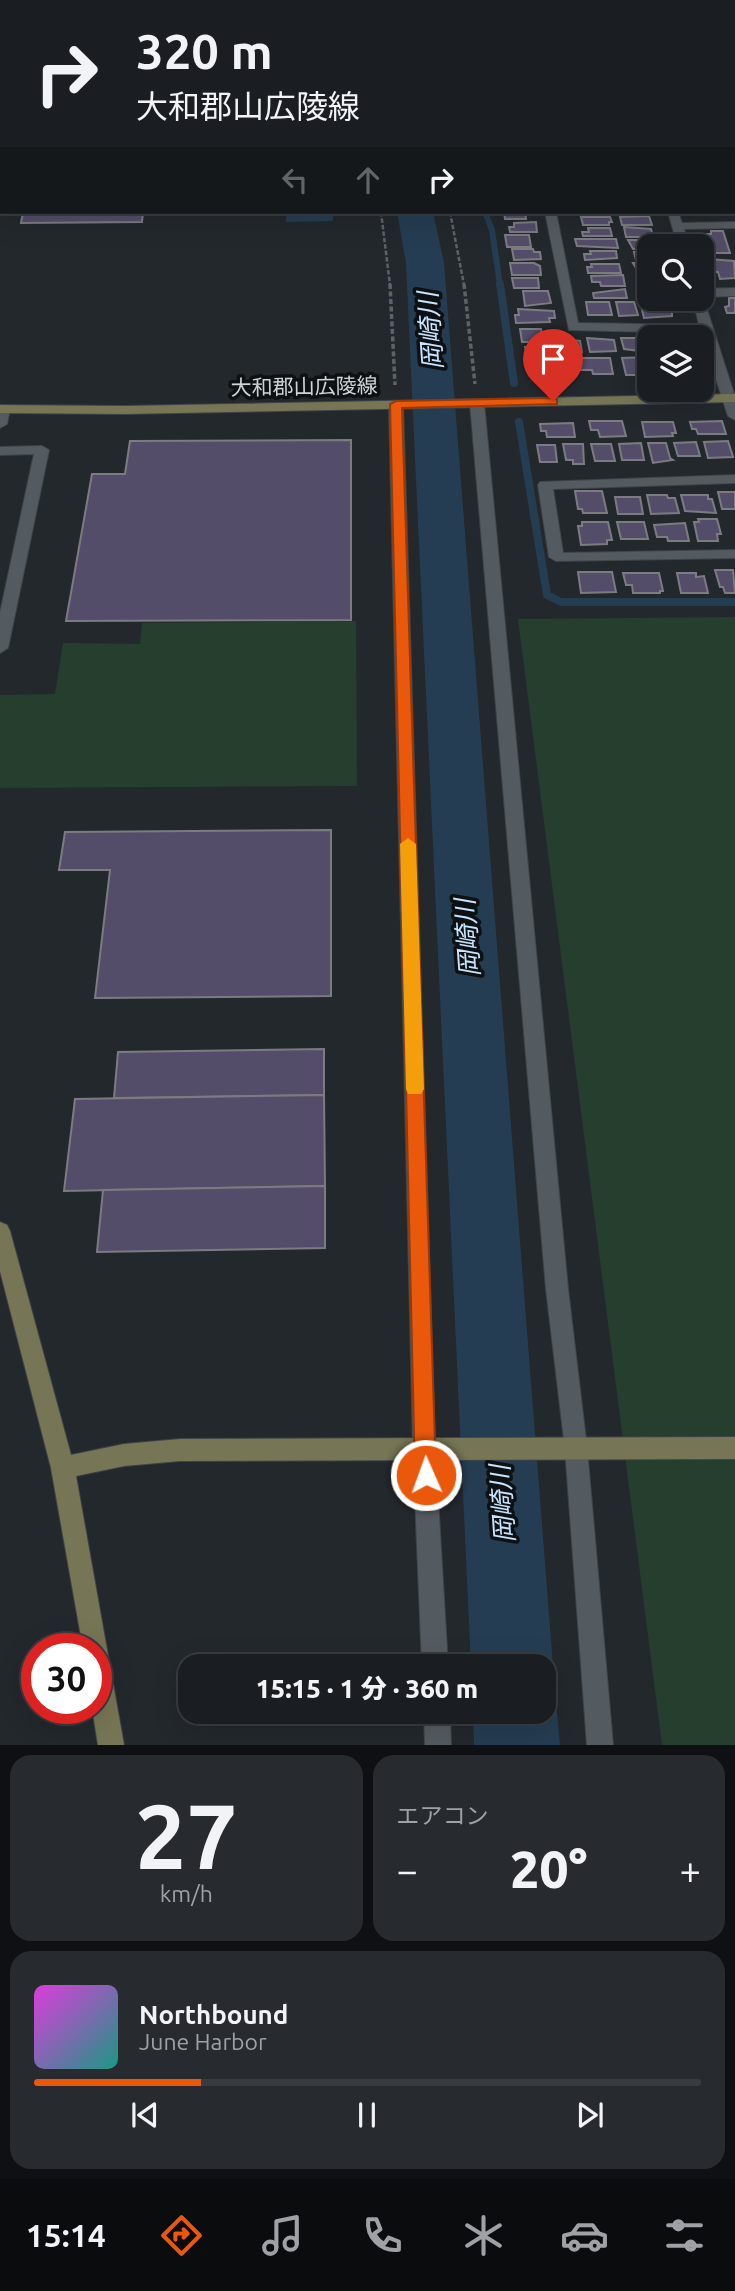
<!DOCTYPE html>
<html lang="ja">
<meta charset="utf-8">
<style>
body{margin:0;font-family:Ubuntu,"Noto Sans JP",sans-serif;background:#272b2f;color:#f1f3f6;height:100vh;display:flex;flex-direction:column;font-size:26px;white-space:nowrap}
*{box-sizing:border-box;margin:0}
p{font-size:23px;color:#9fa2a5}
.icon{flex:none;width:38px;height:38px;fill:none;stroke:currentColor;stroke-width:2;stroke-linecap:round;stroke-linejoin:round}
.map{position:relative;height:1745px;overflow:hidden}
.drawer{display:flex;flex-direction:column;gap:10px;padding:10px;background:#0e1013;flex:1}
.drawer>*{flex:none}
.top-card{position:absolute;left:0px;top:0px;width:735px;height:214px;box-shadow:0 7px 28px #0002,0 0 0 2px #383c40;background:#1a1e22;color:#f1f3f6;overflow:hidden}
.buttons{position:absolute;left:637px;top:234px;display:grid;gap:14px}
.buttons a{display:grid;place-items:center;width:77px;height:77px;border-radius:14px;background:#1a1e22;box-shadow:0 7px 28px #0002,0 0 0 2px #383c40;font-size:35px}
.speed{position:absolute;left:21px;top:1633px;display:flex;gap:14px;font-size:35px;font-weight:700;text-align:center}
.speed>*{display:grid;place-content:center;width:91px;height:91px;border-radius:50%;background:#1a1e22;box-shadow:0 7px 28px #0002,0 0 0 2px #383c40;line-height:1}
.speed .limit{border:10px solid #d22;background:#fff;color:#111}
.pin{position:absolute;display:grid;place-items:center;width:60px;height:60px;color:#fff;margin:-72px -30px;border-radius:50% 50% 50% 0;rotate:-45deg;box-shadow:0 0 7px #0007}
.pin .icon{rotate:45deg}
.me{position:absolute;width:77px;margin:-38px;rotate:358deg;stroke-linejoin:round;filter:drop-shadow(0 0 5px #0008)}
.turn{display:flex;align-items:center;gap:24px;height:147px;padding:0 21px;font-size:32px}
.turn .icon{width:91px;height:91px;stroke-width:2.5}
.turn b{display:block;font-size:49px;line-height:60px}
.lanes{display:flex;align-items:center;height:66px;padding:0 21px;background:#0003;justify-content:center;gap:35px;direction:ltr}
.lanes .off{opacity:.35}
.big{font-size:52px;font-weight:800;line-height:1.1}
.drawer .widget{flex:1;display:flex;flex-direction:column;justify-content:center;gap:10px;min-width:0;padding:0 24px;border-radius:21px;background:#272b2f}
.drawer .dial{align-items:center;gap:0}
.dial b{font-size:91px;line-height:1}
.song{display:flex;align-items:center;gap:21px}
.cover{width:84px;height:84px;border-radius:10px;background:linear-gradient(135deg,hsl(300 70% 55%),hsl(170 70% 35%))}
.played{height:7px;border-radius:4px;background:linear-gradient(90deg,#ea580c 25%,#383c40 25%)}
.keys{display:flex;justify-content:space-around;direction:ltr}
.heat{display:flex;justify-content:space-between;align-items:center;font-size:38px;direction:ltr}
.drawer .tiles{flex:1;display:grid;gap:10px;grid-template-columns:1fr 1fr}
.widget:last-child{grid-column:span 2}
.trip{position:absolute;left:178px;top:1654px;width:378px;height:70px;border-radius:21px;background:#1a1e22;box-shadow:0 7px 28px #0002,0 0 0 2px #383c40;font-weight:800;line-height:70px;text-align:center}
.dock{display:flex;height:112px;justify-content:space-around;align-items:center;background:#0a0c0e;color:#9fa2a5}
.dock .icon{width:49px;height:49px}
.dock .active{color:#ea580c}
.dock b{font-size:32px;color:#f1f3f6}
.map>svg:first-child{display:block}
.green{fill:#253e2d}
.water{fill:#253d52}
.lines{fill:none;stroke-linecap:round;stroke-linejoin:round}
.stream-far1{stroke:#253d52;stroke-width:6}
.stream{stroke:#253d52;stroke-width:8}
.river{fill:#253d52;fill-rule:evenodd}
.building{fill:#534d69;stroke:#7c7b82;stroke-width:2}
.lane-casing{stroke:#3f4447;stroke-width:2}
.street-casing{stroke:#3f4447;stroke-width:2}
.secondary-casing{stroke:#3f4447;stroke-width:2}
.path-far1{stroke:#5e6267;stroke-width:2.5;stroke-dasharray:4.5 2;stroke-linecap:butt}
.path{stroke:#5e6267;stroke-width:3.5;stroke-dasharray:5 2.5;stroke-linecap:butt}
.lane{fill:#545b60;fill-rule:evenodd}
.street{fill:#545b60;fill-rule:evenodd}
.secondary{fill:#767555;fill-rule:evenodd}
.route{fill:#ea580c;stroke:#983908;stroke-width:2}
.slow{fill:#f59e0b}
.labels{text-anchor:middle;dominant-baseline:central;stroke-width:7;stroke-linejoin:round;paint-order:stroke}
.far-street-label{font-size:21px;fill:#d0d4d7;stroke:#0e1113}
.water-label{font-size:26px;font-style:italic;fill:#c8e4fe;stroke:#0e1113}
</style>
<div class="map">
<svg width="735" height="1745" viewBox="0 0 735 1745">
<rect width="100%" height="100%" fill="#23282d"/>
<g class="green">
<polygon points="0,0 239,0 242,2 2,2 0,76"/>
<polygon points="735,617 735,1745 662,1745 518,619"/>
<polygon points="356,621 357,786 0,788 0,695 55,694 63,643 140,644 142,623"/>
</g>
<polygon class="water" points="287,212 333,212 333,221 286,222"/>
<g class="lines">
<polyline class="stream-far1" points="485,212 492,230 500,285"/>
<g class="stream">
<polyline points="500,284 514,383"/>
<polyline points="519,422 547,595 561,602 735,602"/>
</g>
<g class="river">
<polygon points="272,0 304,0 305,2 273,2"/>
<polygon points="397,212 433,212 444,263 553,1666 546,1685 557,1712 560,1745 474,1745 473,1712 544,1712 544,1666 471,1666 406,263"/>
</g>
</g>
<g class="building">
<polygon points="23,212 143,212 142,222 21,223"/>
<polygon points="504,212 525,212 526,219 505,219"/>
<polygon points="649,216 652,225 622,225 620,217"/>
<polygon points="581,217 610,217 612,222 609,222 609,225 583,225"/>
<polygon points="536,222 537,232 510,232 509,227 514,227 514,223"/>
<polygon points="624,227 651,229 652,233 660,233 661,237 626,237"/>
<polygon points="588,228 610,228 612,236 583,236 582,232 589,232"/>
<polygon points="711,231 723,231 730,253 707,253 705,247 700,247 698,240 703,240 701,234 711,234"/>
<polygon points="505,235 529,235 531,247 507,247"/>
<polygon points="575,239 616,239 618,248 577,246"/>
<polygon points="628,240 655,240 656,244 662,244 662,247 633,249"/>
<polygon points="512,249 533,249 534,252 540,252 541,259 514,260"/>
<polygon points="590,251 616,251 617,258 585,260 584,254 591,254"/>
<polygon points="649,251 649,260 636,260 634,252"/>
<polygon points="709,259 734,261 735,278 720,279 718,272 713,272"/>
<polygon points="510,263 534,263 540,266 541,275 512,275"/>
<polygon points="633,263 649,263 649,273 639,273"/>
<polygon points="591,264 619,264 621,273 588,273 587,267 592,267"/>
<polygon points="623,275 625,286 601,286 600,282 592,282 591,276"/>
<polygon points="512,278 538,278 539,288 514,288"/>
<polygon points="625,289 627,298 594,298 593,293"/>
<polygon points="523,291 548,291 551,303 525,306"/>
<polygon points="729,298 735,298 735,313 727,313 725,307 729,306"/>
<polygon points="586,302 609,302 612,315 588,315"/>
<polygon points="616,302 634,302 638,315 619,316"/>
<polygon points="640,302 672,302 672,316 644,318"/>
<polygon points="518,309 554,311 555,318 549,318 550,322 516,323 515,315 519,315"/>
<polygon points="520,329 541,329 543,342 522,342"/>
<polygon points="555,338 580,341 582,352 565,353 565,349 557,349"/>
<polygon points="587,338 614,340 616,351 590,352"/>
<polygon points="621,338 647,338 649,352 624,349"/>
<polygon points="525,347 548,347 549,353 526,353"/>
<polygon points="649,357 649,372 639,372 640,375 626,375 622,358"/>
<polygon points="536,358 567,358 570,377 540,377 539,370 544,370 543,364 537,364"/>
<polygon points="576,358 610,358 613,374 593,374 592,370 578,370"/>
<polygon points="589,421 622,421 626,436 600,437 598,430 591,430"/>
<polygon points="722,421 726,434 698,434 696,429 692,429 690,422"/>
<polygon points="642,422 673,422 676,433 672,433 673,436 645,437"/>
<polygon points="573,423 575,437 547,437 546,431 541,431 540,424"/>
<polygon points="351,440 351,620 66,621 92,474 125,474 130,441"/>
<polygon points="728,441 733,457 708,458 704,442"/>
<polygon points="696,442 700,456 678,456 674,443"/>
<polygon points="641,443 644,460 622,460 619,444"/>
<polygon points="648,443 666,443 670,458 673,460 653,463"/>
<polygon points="563,444 583,444 584,464 573,464 573,460 566,460"/>
<polygon points="591,444 611,444 615,461 595,461"/>
<polygon points="537,445 555,445 557,462 540,462"/>
<polygon points="575,491 602,491 607,513 583,513 582,509 578,509"/>
<polygon points="718,492 735,492 735,509 722,509"/>
<polygon points="647,495 667,495 668,498 675,498 679,513 651,514"/>
<polygon points="681,495 708,495 708,499 712,499 716,513 685,511"/>
<polygon points="615,497 640,497 643,514 618,514"/>
<polygon points="698,519 717,519 721,534 717,534 718,541 698,541 694,522 699,522"/>
<polygon points="582,522 608,522 612,540 607,540 607,544 581,545 578,526 582,526"/>
<polygon points="617,522 644,522 648,539 621,539"/>
<polygon points="685,523 689,541 668,541 667,537 657,537 654,525"/>
<polygon points="715,570 733,570 735,593 725,593 723,587 720,587"/>
<polygon points="578,572 612,572 616,592 581,593"/>
<polygon points="623,573 659,573 663,591 660,591 660,593 633,593 632,585 626,585"/>
<polygon points="677,573 696,573 696,577 704,576 708,593 681,593"/>
<polygon points="331,830 331,996 95,998 110,870 59,870 65,832"/>
<polygon points="324,1049 324,1095 114,1098 118,1052"/>
<polygon points="324,1095 325,1186 64,1191 75,1099"/>
<polygon points="325,1186 325,1248 97,1252 103,1190"/>
</g>
<g class="lines">
<defs>
<g id="lane">
<polygon points="316,0 327,0 328,2 318,2"/>
<polygon points="3,405 10,409 7,424 0,428 0,406"/>
<polygon points="42,446 49,450 8,648 0,653 0,613 34,454 0,455 0,447"/>
</g>
<g id="street">
<rect x="733" y="109" width="2" height="6"/>
<rect x="733" y="160" width="2" height="6"/>
<polygon points="0,185 2,185 0,198"/>
<polygon points="545,212 556,212 578,323 699,325 693,299 702,299 702,289 735,288 735,296 703,297 735,397 735,420 728,416 701,333 569,330"/>
<polygon points="668,212 678,212 682,223 735,222 735,228 684,229 690,247 678,247"/>
<polygon points="477,399 484,403 568,1289 587,1448 613,1745 587,1745 565,1448 546,1289 470,403"/>
<polygon points="396,401 403,405 435,1448 448,1666 422,1666 413,1448 389,405"/>
<polygon points="735,475 735,483 553,489 563,553 735,550 735,558 556,561 549,557 538,485 540,482"/>
<polygon points="424,1712 450,1712 451,1745 425,1745"/>
</g>
<g id="secondary">
<rect x="733" y="69" width="2" height="6"/>
<rect x="0" y="80" width="2" height="6"/>
<polygon points="735,394 735,402 125,414 0,413 0,405 125,406"/>
<polygon points="0,1222 7,1225 10,1231 71,1455 124,1444 180,1439 735,1437 735,1459 180,1461 124,1466 76,1476 124,1745 98,1745 92,1708 96,1708 96,1648 83,1648 51,1468 0,1271"/>
</g>
</defs>
<use href="#lane" class="lane-casing"/>
<use href="#street" class="street-casing"/>
<use href="#secondary" class="secondary-casing"/>
<g class="path-far1">
<polyline points="381,212 390,285"/>
<polyline points="450,212 464,285"/>
</g>
<g class="path">
<polyline points="390,284 395,385"/>
<polyline points="464,284 475,384"/>
</g>
<use href="#lane" class="lane"/>
<use href="#street" class="street"/>
<use href="#secondary" class="secondary"/>
</g>
<polygon class="route" points="553,398 557,399 557,404 402,408 436,1475 433,1482 426,1485 418,1482 415,1475 390,404 396,401"/>
<polygon class="slow" points="408,838 416,844 424,1089 421,1094 408,1094 406,1089 400,844"/>
<g class="labels">
<g class="far-street-label">
<text transform="translate(304 386) rotate(-1)">大和郡山広陵線</text>
</g>
<g class="water-label">
<text transform="translate(430 331) rotate(-94)">岡崎川</text>
<text transform="translate(467 938) rotate(-94)">岡崎川</text>
<text transform="translate(502 1504) rotate(-94)">岡崎川</text>
</g>
</g>
</svg>
<div class="buttons">
<a><svg class="icon" aria-label="search" viewBox="0 0 24 24"><circle cx="10" cy="10" r="6"/><path d="M15 15l6 6"/></svg></a>
<a><svg class="icon" aria-label="layers" viewBox="0 0 24 24"><path d="M12 4l9 5-9 5-9-5zM3 14l9 5 9-5"/></svg></a>
</div>
<div class="speed"><div class="limit">30</div></div>
<div class="pin" style="left:553px;top:401px;background:#d93025"><svg class="icon" aria-label="arrive" viewBox="0 0 24 24"><path d="M6 21V4h12l-3 4 3 4H6"/></svg></div>
<svg class="me" style="left:426px;top:1475px" viewBox="-20 -20 40 40"><circle r="17" fill="#ea580c" stroke="#fff" stroke-width="3"/><path d="M0-11L8 9 0 5-8 9z" fill="#fff"/></svg>
<div class="trip">15:15 · 1 分 · 360 m</div>
<div class="top-card">
<div class="turn"><svg class="icon" aria-label="right" viewBox="0 0 24 24"><path d="M7 20v-9h11M14 6l5 5-5 5"/></svg><div><b>320 m</b>大和郡山広陵線</div></div>
<div class="lanes"><svg class="icon off" aria-label="left" viewBox="0 0 24 24"><path d="M17 20v-9H6M10 6l-5 5 5 5"/></svg><svg class="icon off" aria-label="ahead" viewBox="0 0 24 24"><path d="M12 20V5M6 11l6-6 6 6"/></svg><svg class="icon" aria-label="right" viewBox="0 0 24 24"><path d="M7 20v-9h11M14 6l5 5-5 5"/></svg></div>
</div>
</div>
<section class="drawer">
<div class="tiles">
<div class="widget dial"><b>27</b><p>km/h</p></div>
<div class="widget"><p>エアコン</p>
<div class="heat"><a>−</a><b class="big">20°</b><a>+</a></div>
</div>
<div class="widget">
<div class="song"><i class="cover"></i><div><b>Northbound</b><p>June Harbor</p></div></div>
<div class="played"></div>
<div class="keys"><svg class="icon" aria-label="previous" viewBox="0 0 24 24"><path d="M18 5L8 12l10 7zM5 5v14"/></svg><svg class="icon" aria-label="pause" viewBox="0 0 24 24"><path d="M8 5v14M16 5v14"/></svg><svg class="icon" aria-label="next" viewBox="0 0 24 24"><path d="M6 5l10 7-10 7zM19 5v14"/></svg></div>
</div>
</div>
</section>
<nav class="dock">
<b>15:14</b>
<svg class="icon active" aria-label="directions" viewBox="0 0 24 24"><path d="M12 3l9 9-9 9-9-9zM9 14v-3h6M13 9l2 2-2 2"/></svg>
<svg class="icon" aria-label="music" viewBox="0 0 24 24"><path d="M9 18V5l10-2v13"/><circle cx="6" cy="18" r="3"/><circle cx="16" cy="16" r="3"/></svg>
<svg class="icon" aria-label="phone" viewBox="0 0 24 24"><path d="M5 4h4l2 5-3 2q2 4 5 5l2-3 5 2v4C11 20 4 13 5 4z"/></svg>
<svg class="icon" aria-label="climate" viewBox="0 0 24 24"><path d="M12 3v18M4 7l16 10M4 17L20 7"/></svg>
<svg class="icon" aria-label="car" viewBox="0 0 24 24"><path d="M5 17H2v-5l4-1 3-4h7l3 4 3 1v5h-3M9 17h6M6 11h13"/><circle cx="7" cy="17" r="2"/><circle cx="17" cy="17" r="2"/></svg>
<svg class="icon" aria-label="filters" viewBox="0 0 24 24"><path d="M4 7h16M4 17h16"/><circle cx="9" cy="7" r="2"/><circle cx="15" cy="17" r="2"/></svg>
</nav>
